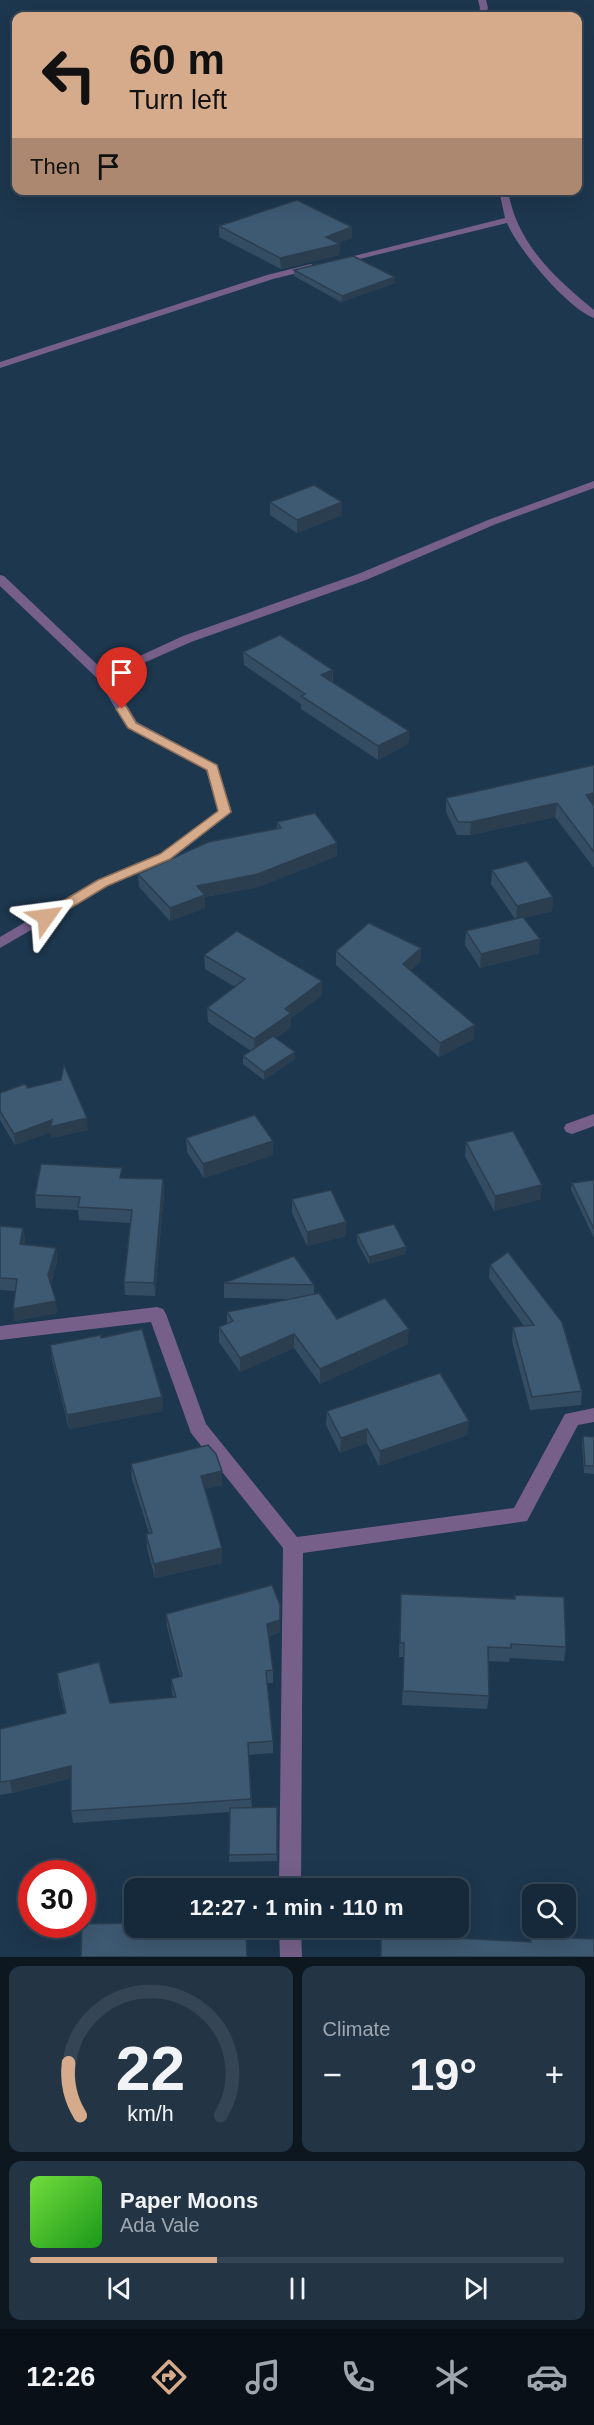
<!DOCTYPE html>
<meta charset="utf-8">
<style>
body{margin:0;font-family:Helvetica,sans-serif;background:#233545;color:#f1f3f6;height:100vh;display:flex;flex-direction:column;font-size:22px;white-space:nowrap}
*{box-sizing:border-box;margin:0}
p{font-size:20px;color:#9ea6af}
.icon{flex:none;width:33px;height:33px;fill:none;stroke:currentColor;stroke-width:2;stroke-linecap:round;stroke-linejoin:round}
.map{position:relative;height:1957px;overflow:hidden}
.sheet{display:flex;flex-direction:column;gap:9px;padding:9px;background:#0c1720;flex:1}
.sheet>*{flex:none}
.hud{position:absolute;left:12px;top:12px;width:570px;height:183px;border-radius:12px;box-shadow:0 6px 24px #0002,0 0 0 2px #354554;background:#d6ab8b;color:#111;overflow:hidden}
.tools{position:absolute;left:522px;top:1884px;display:grid;gap:12px}
.tools a{display:grid;place-items:center;width:54px;height:54px;border-radius:12px;background:#16293a;box-shadow:0 6px 24px #0002,0 0 0 2px #354554;font-size:30px}
.speed{position:absolute;left:18px;top:1860px;display:flex;gap:12px;font-size:30px;font-weight:700;text-align:center}
.speed>*{display:grid;place-content:center;width:78px;height:78px;border-radius:50%;background:#16293a;box-shadow:0 6px 24px #0002,0 0 0 2px #354554;line-height:1}
.speed .limit{border:9px solid #d22;background:#fff;color:#111}
.pin{position:absolute;display:grid;place-items:center;width:51px;height:51px;color:#fff;margin:-62px -26px;border-radius:50% 50% 50% 0;rotate:-45deg;box-shadow:0 0 6px #0007}
.pin .icon{rotate:45deg}
.me{position:absolute;width:66px;margin:-33px;rotate:59deg;stroke-linejoin:round;filter:drop-shadow(0 0 4px #0008)}
.turn{display:flex;align-items:center;gap:21px;height:126px;padding:0 18px;font-size:27px}
.turn .icon{width:78px;height:78px;stroke-width:2.5}
.turn b{display:block;font-size:42px;line-height:51px}
.then{display:flex;align-items:center;height:57px;padding:0 18px;background:#0003;gap:12px;font-size:22px}
.big{font-size:45px;font-weight:600;line-height:1.1}
.sheet .widget{flex:1;display:flex;flex-direction:column;justify-content:center;gap:9px;min-width:0;padding:0 21px;border-radius:12px;background:#233545}
.sheet .dial{align-items:center;gap:0}
.dial svg{height:156px;overflow:visible;fill:none;stroke:#354554;stroke-width:7;stroke-linecap:round;text-anchor:middle}
.dial text{fill:#f1f3f6;stroke:none}
.song{display:flex;align-items:center;gap:18px}
.cover{width:72px;height:72px;border-radius:9px;background:linear-gradient(135deg,hsl(100 70% 55%),hsl(120 70% 35%))}
.played{height:6px;border-radius:3px;background:linear-gradient(90deg,#d6ab8b 35%,#354554 35%)}
.keys{display:flex;justify-content:space-around;direction:ltr}
.heat{display:flex;justify-content:space-between;align-items:center;font-size:33px;direction:ltr}
.sheet .tiles{flex:1;display:grid;gap:9px;grid-template-columns:1fr 1fr}
.widget:last-child{grid-column:span 2}
.trip{position:absolute;left:124px;top:1878px;width:345px;height:60px;border-radius:12px;background:#16293a;box-shadow:0 6px 24px #0002,0 0 0 2px #354554;font-weight:600;line-height:60px;text-align:center}
.dock{display:flex;height:96px;justify-content:space-around;align-items:center;background:#091017;color:#9ea6af}
.dock .icon{width:42px;height:42px}
.dock .active{color:#d6ab8b}
.dock b{font-size:27px;color:#f1f3f6}
.map>svg:first-child{display:block}
.lines{fill:none;stroke-linecap:round;stroke-linejoin:round}
.minor{fill:#76608a;fill-rule:evenodd}
.wall{fill:#354d62}
.shaded-wall{fill:#2b3e50}
.building{fill:#3e5972;stroke:#2b3e50;stroke-width:1.5}
.route{fill:#d6ab8b;stroke:#8b6f5a;stroke-width:1.5}
</style>
<div class="map">
<svg width="594" height="1957" viewBox="0 0 594 1957">
<rect width="100%" height="100%" fill="#1d374e"/>
<g class="lines">
<g class="minor">
<polygon points="478,0 486,0 488,8 485,16 478,16 480,8"/>
<path d="M499,190H508C516,243 555,278 594,310V318C568,309 517,248 507,223L335,265L330,262L505,218Z"/>
<polygon points="311,264 316,267 314,269 273,279 0,368 0,362 267,275"/>
<polygon points="594,481 594,488 496,524 366,580 191,642 110,678 137,722 217,765 232,812 170,860 107,886 0,948 0,937 97,880 160,854 218,811 206,770 127,728 98,679 0,586 0,575 4,576 105,672 183,636 358,574 488,520"/>
<polygon points="594,1114 594,1126 572,1134 566,1132 564,1128 566,1124"/>
<polygon points="157,1307 163,1309 166,1314 206,1424 297,1537 514,1508 565,1414 594,1408 594,1422 578,1425 527,1521 303,1553 301,1888 279,1888 283,1548 191,1433 151,1322 0,1340 0,1326"/>
<polygon points="279,1928 301,1928 302,1957 280,1957"/>
</g>
</g>
<g class="wall">
<polygon points="219,226 352,238 338,243 340,244 339,255 281,269 219,237"/>
<polygon points="294,270 395,283 341,302 294,276"/>
<polygon points="270,502 342,502 342,515 297,533 270,515"/>
<polygon points="243,652 333,670 333,682 409,731 408,744 378,760 301,709 301,704 244,665"/>
<polygon points="594,765 594,868 555,817 470,835 457,835 446,812 446,798"/>
<polygon points="277,822 337,843 337,856 258,887 205,897 205,908 170,921 139,887 138,874 277,829"/>
<polygon points="492,870 553,897 552,911 524,918 539,953 480,968 465,945 466,931 515,919 491,884"/>
<polygon points="421,948 420,962 411,970 474,1039 439,1057 336,965 336,951"/>
<polygon points="204,955 322,981 322,995 291,1018 291,1027 276,1038 295,1059 264,1080 243,1064 243,1056 251,1051 208,1022 207,1008 235,987 205,969"/>
<polygon points="28,1088 88,1130 51,1138 51,1132 15,1145 0,1120 0,1093"/>
<polygon points="186,1138 273,1155 204,1178 187,1152"/>
<polygon points="466,1142 541,1199 494,1211 465,1156"/>
<polygon points="122,1178 163,1179 164,1192 155,1296 125,1295 124,1282 130,1223 79,1220 78,1210 36,1208 35,1195"/>
<polygon points="594,1180 594,1238 571,1190 572,1183"/>
<polygon points="292,1199 346,1222 346,1236 307,1246 292,1213"/>
<polygon points="0,1226 23,1228 25,1240 24,1244 56,1248 57,1260 51,1284 57,1313 14,1321 15,1291 0,1290"/>
<polygon points="357,1234 406,1247 405,1254 369,1264 357,1242"/>
<polygon points="490,1265 582,1391 581,1405 530,1410 512,1341 513,1327 524,1326 489,1278"/>
<polygon points="224,1283 314,1285 314,1294 337,1319 408,1344 320,1384 294,1348 240,1372 219,1342 219,1327 227,1324 227,1312 288,1299 224,1298"/>
<polygon points="50,1345 162,1397 163,1411 69,1429 52,1360"/>
<polygon points="327,1411 469,1421 467,1435 379,1466 367,1443 340,1453 326,1425"/>
<polygon points="583,1436 594,1437 594,1474 584,1473 582,1444"/>
<polygon points="131,1464 222,1471 222,1485 205,1489 222,1548 222,1563 155,1578 147,1548 146,1534 149,1533 132,1479"/>
<polygon points="401,1594 515,1599 515,1595 566,1647 564,1661 510,1658 509,1662 488,1661 489,1696 487,1709 402,1705 404,1657 399,1657"/>
<polygon points="166,1614 280,1632 269,1636 273,1670 273,1683 267,1683 273,1741 273,1753 249,1755 252,1808 277,1807 277,1861 229,1862 230,1812 73,1823 71,1811 71,1778 12,1793 0,1795 0,1729 65,1713 58,1685 57,1673 110,1703 173,1698 172,1692 171,1679 180,1677 167,1627"/>
</g>
<g class="shaded-wall">
<polygon points="352,227 352,238 332,245 340,244 339,255 281,269 280,258 326,237"/>
<polygon points="395,277 395,283 341,302 342,296"/>
<polygon points="342,502 342,515 297,533 297,520"/>
<polygon points="333,670 332,683 321,675"/>
<polygon points="409,731 408,744 378,760 378,746"/>
<polygon points="594,793 594,806 586,795"/>
<polygon points="557,803 555,817 470,835 471,822"/>
<polygon points="337,843 337,856 258,887 205,897 205,908 170,921 170,908 197,886"/>
<polygon points="553,897 552,911 516,920 517,906"/>
<polygon points="540,939 539,953 480,968 481,954"/>
<polygon points="421,948 420,962 403,978 403,964"/>
<polygon points="322,981 322,995 291,1018 291,1027 255,1053 254,1039 285,1009"/>
<polygon points="475,1025 474,1039 439,1057 440,1043"/>
<polygon points="295,1052 295,1059 264,1080 264,1072"/>
<polygon points="87,1118 88,1130 51,1138 51,1132 15,1145 14,1134 52,1120"/>
<polygon points="273,1141 273,1155 204,1178 203,1164"/>
<polygon points="163,1179 164,1192 155,1296 154,1283"/>
<polygon points="542,1185 541,1199 494,1211 495,1196"/>
<polygon points="346,1222 346,1236 307,1246 307,1232"/>
<polygon points="23,1228 25,1240 21,1256 20,1244"/>
<polygon points="406,1247 405,1254 369,1264 369,1257"/>
<polygon points="56,1248 57,1260 50,1287 48,1275"/>
<polygon points="56,1301 57,1313 14,1321 13,1309"/>
<polygon points="409,1329 408,1344 320,1384 320,1369"/>
<polygon points="294,1334 294,1348 240,1372 240,1358"/>
<polygon points="162,1397 163,1411 69,1429 67,1415"/>
<polygon points="469,1421 467,1435 379,1466 380,1451"/>
<polygon points="367,1429 367,1443 340,1453 341,1438"/>
<polygon points="222,1471 222,1485 202,1490 201,1476"/>
<polygon points="222,1548 222,1563 155,1578 154,1564"/>
<polygon points="280,1605 280,1632 267,1636 267,1624"/>
<polygon points="71,1766 73,1778 12,1793 10,1781"/>
</g>
<g class="building">
<polygon points="297,200 352,227 326,237 340,244 280,258 219,226"/>
<polygon points="353,256 395,277 342,296 294,270"/>
<polygon points="314,485 342,502 297,520 270,502"/>
<polygon points="280,635 333,670 321,675 409,731 378,746 301,696 305,694 243,652"/>
<polygon points="594,765 594,793 586,795 594,806 594,852 557,803 471,822 458,822 446,798"/>
<polygon points="315,813 337,843 258,874 197,886 205,895 170,908 138,874 208,842 281,828 277,822"/>
<polygon points="527,861 553,897 517,906 492,870"/>
<polygon points="523,917 540,939 481,954 466,931"/>
<polygon points="369,923 421,948 403,964 475,1025 440,1043 336,951"/>
<polygon points="237,931 322,981 285,1009 291,1013 254,1039 207,1008 245,979 204,955"/>
<polygon points="273,1036 295,1052 264,1072 243,1056"/>
<polygon points="64,1065 87,1118 50,1127 52,1120 14,1134 0,1111 0,1093 25,1084 28,1088 61,1080"/>
<polygon points="255,1115 273,1141 203,1164 186,1138"/>
<polygon points="513,1131 542,1185 495,1196 466,1142"/>
<polygon points="41,1164 122,1168 120,1178 163,1179 154,1283 124,1282 132,1210 78,1207 80,1197 35,1195"/>
<polygon points="594,1180 594,1229 572,1183"/>
<polygon points="331,1190 346,1222 307,1232 292,1199"/>
<polygon points="394,1224 406,1247 369,1257 357,1234"/>
<polygon points="0,1226 23,1228 20,1244 56,1248 48,1275 56,1301 13,1309 17,1279 0,1278"/>
<polygon points="508,1252 562,1322 582,1391 532,1397 513,1327 534,1325 490,1265"/>
<polygon points="294,1256 314,1285 224,1283"/>
<polygon points="319,1293 337,1319 385,1298 409,1329 320,1369 294,1334 240,1358 219,1327 233,1321 227,1312"/>
<polygon points="142,1329 162,1397 67,1415 50,1345 101,1335 101,1338"/>
<polygon points="440,1373 469,1421 380,1451 367,1429 341,1438 327,1411"/>
<polygon points="583,1436 594,1437 594,1466 585,1466"/>
<polygon points="208,1445 216,1454 222,1471 201,1476 222,1548 154,1564 146,1534 152,1533 131,1464"/>
<polygon points="272,1585 280,1605 280,1620 267,1624 273,1670 266,1671 273,1741 248,1743 251,1799 71,1811 71,1766 10,1781 0,1782 0,1729 66,1713 57,1673 99,1662 110,1703 176,1697 171,1679 182,1676 166,1614"/>
<polygon points="401,1594 515,1599 515,1595 564,1597 566,1647 511,1644 511,1648 488,1647 489,1696 403,1691 404,1643 400,1643"/>
<polygon points="277,1807 277,1854 229,1855 230,1808"/>
<polygon points="135,1923 135,1928 246,1928 247,1957 81,1957 82,1924"/>
<polygon points="381,1934 531,1942 530,1936 594,1939 594,1957 381,1957"/>
</g>
<polygon class="route" points="122,705 126,706 136,723 217,765 231,812 170,859 107,886 51,920 41,920 41,914 98,880 160,854 218,811 207,770 128,728 116,709"/>
</svg>
<div class="tools">
<a><svg class="icon" aria-label="search" viewBox="0 0 24 24"><circle cx="10" cy="10" r="6"/><path d="M15 15l6 6"/></svg></a>
</div>
<div class="speed"><div class="limit">30</div></div>
<div class="pin" style="left:122px;top:709px;background:#d93025"><svg class="icon" aria-label="arrive" viewBox="0 0 24 24"><path d="M6 21V4h12l-3 4 3 4H6"/></svg></div>
<svg class="me" style="left:46px;top:917px" viewBox="-20 -20 40 40"><path d="M0-17L14 15 0 8-14 15z" fill="#d6ab8b" stroke="#fff" stroke-width="4"/></svg>
<div class="trip">12:27 · 1 min · 110 m</div>
<div class="hud">
<div class="turn"><svg class="icon" aria-label="left" viewBox="0 0 24 24"><path d="M17 20v-9H6M10 6l-5 5 5 5"/></svg><div><b>60 m</b>Turn left</div></div>
<div class="then">Then<svg class="icon" aria-label="arrive" viewBox="0 0 24 24"><path d="M6 21V4h12l-3 4 3 4H6"/></svg></div>
</div>
</div>
<section class="sheet">
<div class="tiles">
<div class="widget dial"><svg viewBox="0 0 100 80">
<path d="M14 69A42 42 0 1 1 86 69"/>
<path d="M14 69A42 42 0 0 1 8 42" stroke="#d6ab8b"/>
<text x="50" y="56" font-size="32" font-weight="700">22</text>
<text x="50" y="72" font-size="11">km/h</text>
</svg></div>
<div class="widget"><p>Climate</p>
<div class="heat"><a>−</a><b class="big">19°</b><a>+</a></div>
</div>
<div class="widget">
<div class="song"><i class="cover"></i><div><b>Paper Moons</b><p>Ada Vale</p></div></div>
<div class="played"></div>
<div class="keys"><svg class="icon" aria-label="previous" viewBox="0 0 24 24"><path d="M18 5L8 12l10 7zM5 5v14"/></svg><svg class="icon" aria-label="pause" viewBox="0 0 24 24"><path d="M8 5v14M16 5v14"/></svg><svg class="icon" aria-label="next" viewBox="0 0 24 24"><path d="M6 5l10 7-10 7zM19 5v14"/></svg></div>
</div>
</div>
</section>
<nav class="dock">
<b>12:26</b>
<svg class="icon active" aria-label="directions" viewBox="0 0 24 24"><path d="M12 3l9 9-9 9-9-9zM9 14v-3h6M13 9l2 2-2 2"/></svg>
<svg class="icon" aria-label="music" viewBox="0 0 24 24"><path d="M9 18V5l10-2v13"/><circle cx="6" cy="18" r="3"/><circle cx="16" cy="16" r="3"/></svg>
<svg class="icon" aria-label="phone" viewBox="0 0 24 24"><path d="M5 4h4l2 5-3 2q2 4 5 5l2-3 5 2v4C11 20 4 13 5 4z"/></svg>
<svg class="icon" aria-label="climate" viewBox="0 0 24 24"><path d="M12 3v18M4 7l16 10M4 17L20 7"/></svg>
<svg class="icon" aria-label="car" viewBox="0 0 24 24"><path d="M5 17H2v-5l4-1 3-4h7l3 4 3 1v5h-3M9 17h6M6 11h13"/><circle cx="7" cy="17" r="2"/><circle cx="17" cy="17" r="2"/></svg>
</nav>
